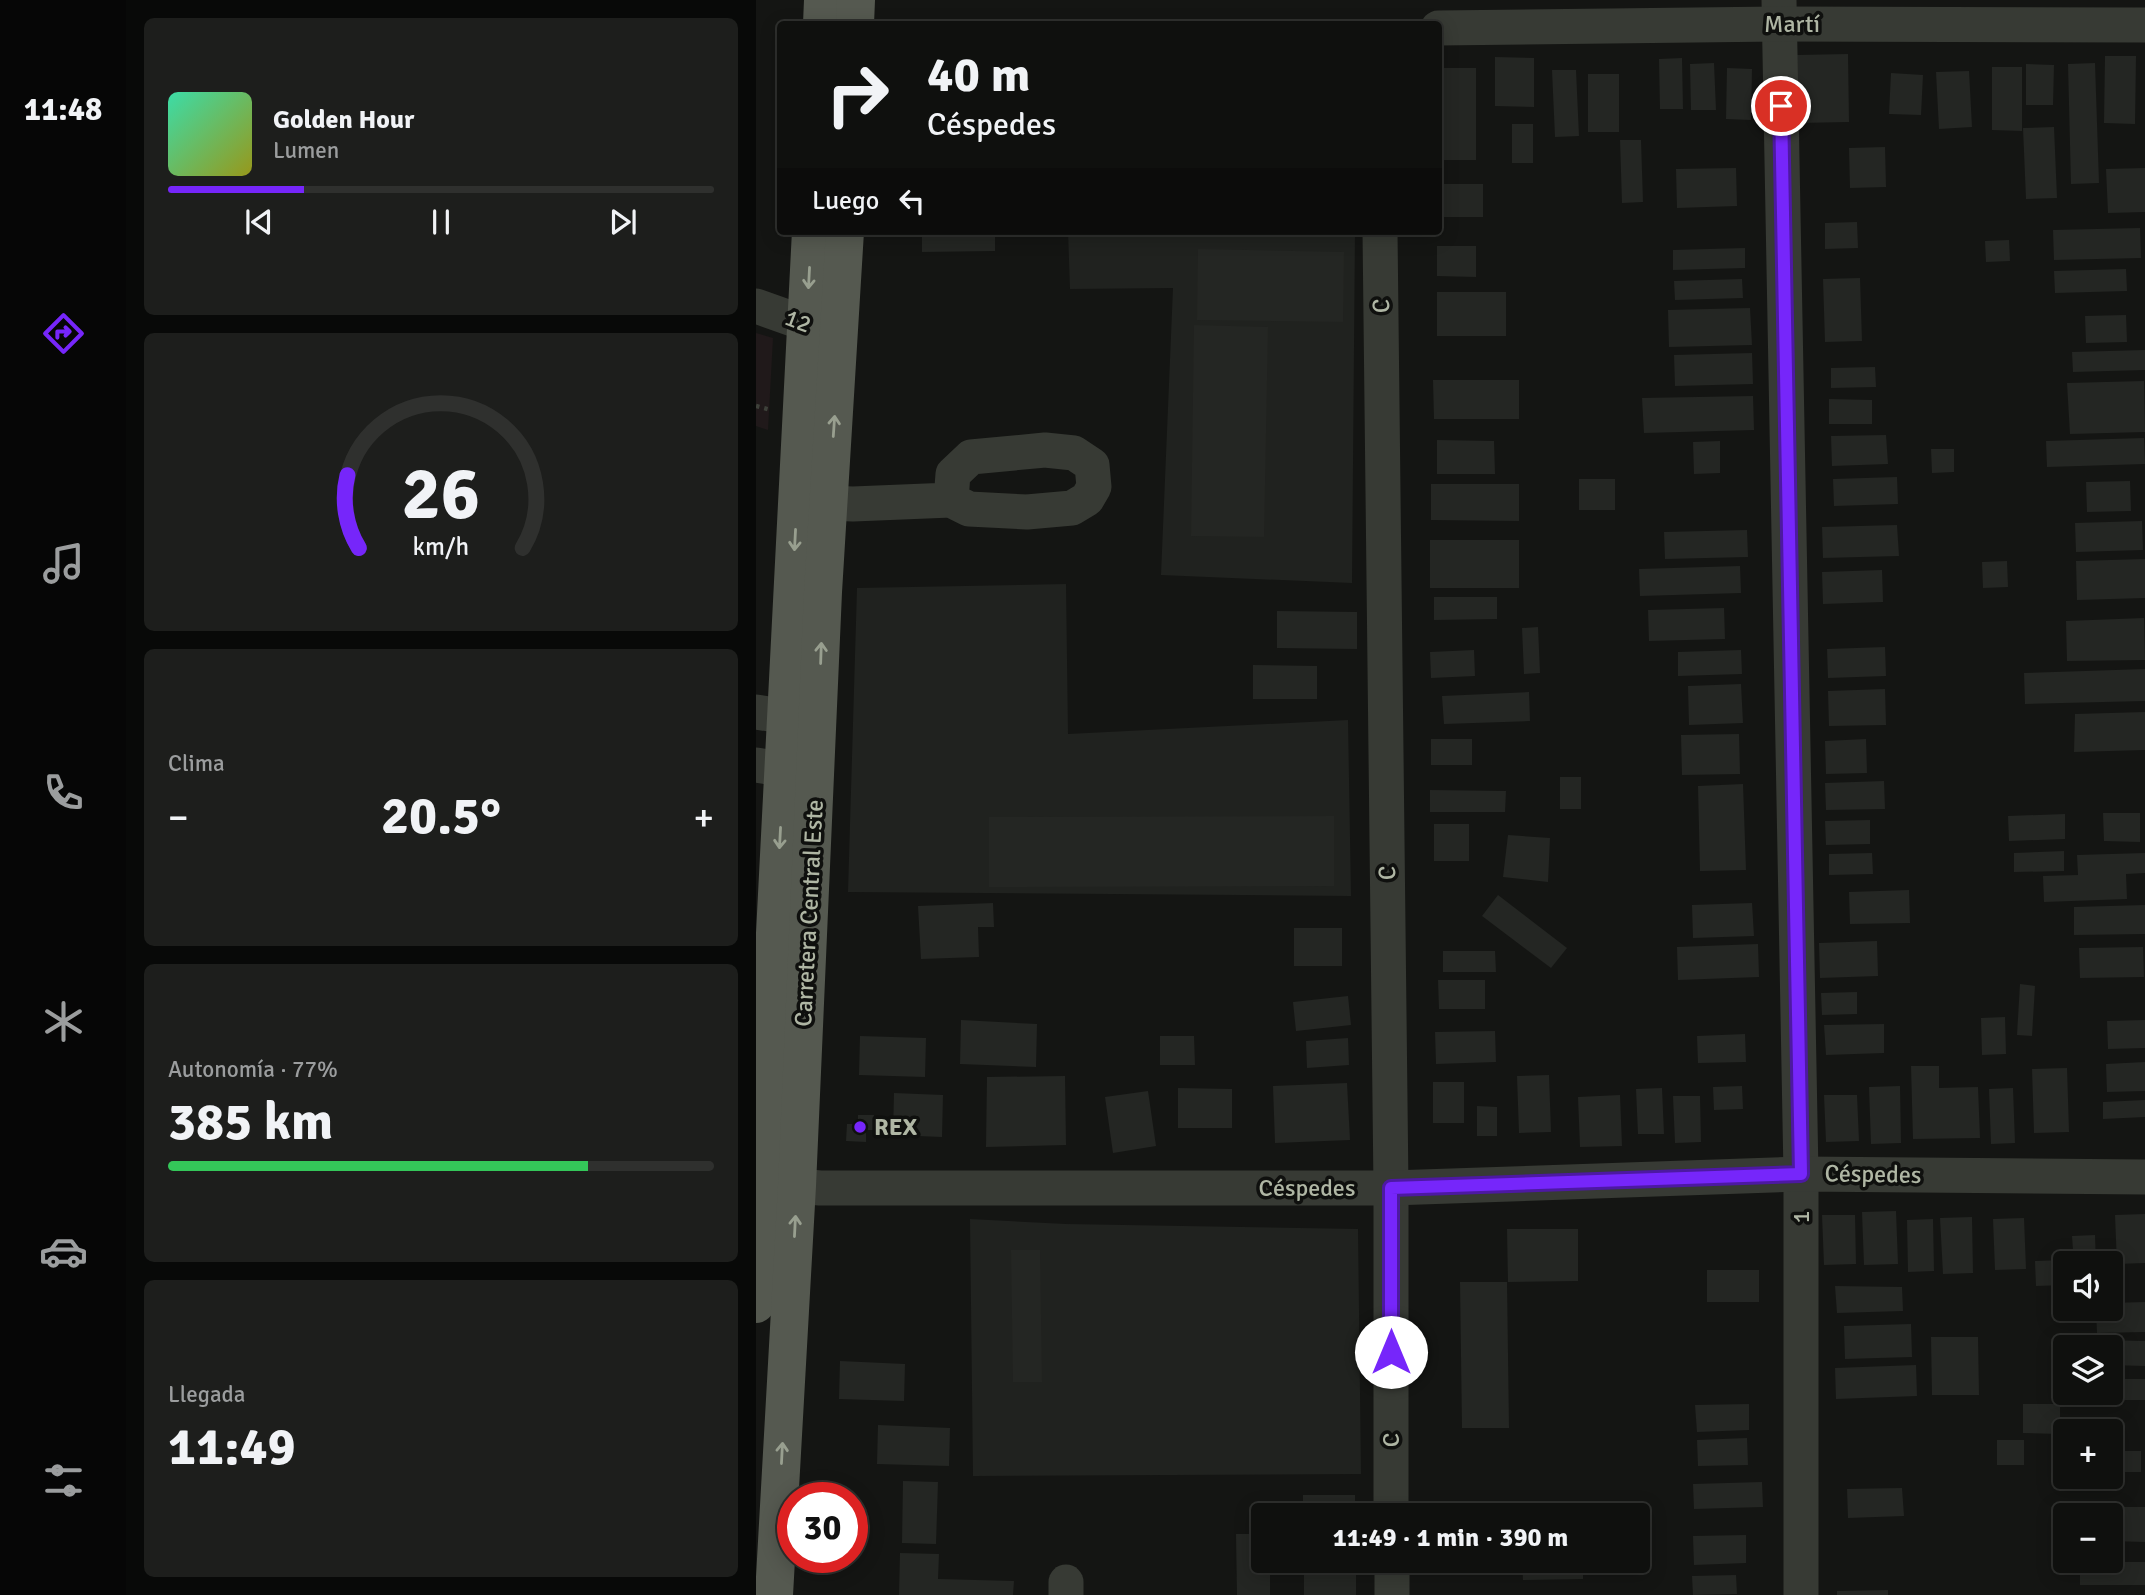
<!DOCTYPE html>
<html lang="es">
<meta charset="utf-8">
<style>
body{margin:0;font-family:Signika,sans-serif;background:#1d1e1c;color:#f1f3f6;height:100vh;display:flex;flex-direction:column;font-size:26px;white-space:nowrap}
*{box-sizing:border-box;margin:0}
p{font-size:23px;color:#9b9d9e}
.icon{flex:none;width:38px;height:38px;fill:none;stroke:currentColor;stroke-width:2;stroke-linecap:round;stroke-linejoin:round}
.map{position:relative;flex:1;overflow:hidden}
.sheet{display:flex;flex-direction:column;gap:18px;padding:18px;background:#080908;width:630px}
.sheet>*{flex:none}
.guide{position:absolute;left:21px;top:21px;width:665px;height:214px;border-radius:7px;box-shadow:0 4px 18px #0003,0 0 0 2px #2f302e;background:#0f100e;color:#f1f3f6;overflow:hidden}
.controls{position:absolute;left:1297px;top:1251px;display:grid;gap:14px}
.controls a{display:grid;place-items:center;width:70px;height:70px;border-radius:7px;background:#0f100e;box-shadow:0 4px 18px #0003,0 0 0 2px #2f302e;font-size:35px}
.speed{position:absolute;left:21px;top:1482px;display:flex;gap:14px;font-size:35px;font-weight:700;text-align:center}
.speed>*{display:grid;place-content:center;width:91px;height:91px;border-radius:50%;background:#0f100e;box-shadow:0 4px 18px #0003,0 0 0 2px #2f302e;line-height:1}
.speed .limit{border:10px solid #d22;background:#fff;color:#111}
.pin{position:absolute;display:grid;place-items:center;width:60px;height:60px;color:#fff;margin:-30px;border:4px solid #fff;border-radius:50%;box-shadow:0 2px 7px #0007}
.me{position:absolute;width:77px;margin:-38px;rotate:0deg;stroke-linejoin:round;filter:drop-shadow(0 0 5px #0008)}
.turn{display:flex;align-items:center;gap:24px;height:147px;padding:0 35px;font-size:32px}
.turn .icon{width:91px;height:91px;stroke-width:2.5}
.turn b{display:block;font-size:49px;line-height:60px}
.then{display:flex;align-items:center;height:66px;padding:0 35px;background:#0003;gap:14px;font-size:26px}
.big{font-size:52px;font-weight:700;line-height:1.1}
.sheet .widget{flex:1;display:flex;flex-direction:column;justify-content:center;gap:10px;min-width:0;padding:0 24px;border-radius:10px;background:#1d1e1c}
.sheet .dial{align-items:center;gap:0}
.dial svg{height:182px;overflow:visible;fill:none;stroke:#2f302e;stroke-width:7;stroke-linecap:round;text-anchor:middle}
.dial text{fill:#f1f3f6;stroke:none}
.song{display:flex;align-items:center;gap:21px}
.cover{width:84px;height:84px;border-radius:10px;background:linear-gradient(135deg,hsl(160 70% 55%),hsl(60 70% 35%))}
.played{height:7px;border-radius:4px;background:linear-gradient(90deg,#7626fa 25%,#2f302e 25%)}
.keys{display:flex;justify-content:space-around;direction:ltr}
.heat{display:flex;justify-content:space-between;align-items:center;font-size:38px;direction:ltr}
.charge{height:10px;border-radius:5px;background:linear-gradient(90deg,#34c759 77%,#2f302e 0)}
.trip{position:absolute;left:495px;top:1503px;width:399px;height:70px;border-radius:7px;background:#0f100e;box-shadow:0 4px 18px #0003,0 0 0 2px #2f302e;font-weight:700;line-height:70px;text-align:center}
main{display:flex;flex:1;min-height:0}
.tabs{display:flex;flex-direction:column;width:126px;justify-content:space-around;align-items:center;background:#060606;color:#9b9d9e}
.tabs .icon{width:49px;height:49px}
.tabs .current{color:#7626fa}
.tabs b{font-size:32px;color:#f1f3f6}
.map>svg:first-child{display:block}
.built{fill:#20221f}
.green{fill:#20191a}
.building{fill:#242623}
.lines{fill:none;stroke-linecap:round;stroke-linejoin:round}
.path{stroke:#3e413a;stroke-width:4.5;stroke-dasharray:3.5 5;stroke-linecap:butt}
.minor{stroke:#373a34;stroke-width:35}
.major{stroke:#555950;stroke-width:38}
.oneway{stroke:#989f8f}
.route-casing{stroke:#4d19a2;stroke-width:18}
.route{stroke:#7626fa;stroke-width:12}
.poi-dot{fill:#7626fa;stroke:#0f100e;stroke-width:2.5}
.labels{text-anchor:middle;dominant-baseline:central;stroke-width:7;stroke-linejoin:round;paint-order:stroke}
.street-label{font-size:24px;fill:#afb6a4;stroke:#0f100e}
.poi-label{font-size:24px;font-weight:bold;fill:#afb6a4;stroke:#0f100e;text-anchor:start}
</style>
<main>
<nav class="tabs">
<b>11:48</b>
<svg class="icon current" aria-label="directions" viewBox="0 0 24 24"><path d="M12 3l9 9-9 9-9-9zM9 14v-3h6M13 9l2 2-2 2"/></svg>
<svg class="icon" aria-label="music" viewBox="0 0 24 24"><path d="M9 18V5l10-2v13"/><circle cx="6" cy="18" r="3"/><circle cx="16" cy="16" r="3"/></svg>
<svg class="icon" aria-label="phone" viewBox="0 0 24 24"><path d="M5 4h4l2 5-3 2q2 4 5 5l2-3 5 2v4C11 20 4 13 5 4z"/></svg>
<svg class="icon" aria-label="climate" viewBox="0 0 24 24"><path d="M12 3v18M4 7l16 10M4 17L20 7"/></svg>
<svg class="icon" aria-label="car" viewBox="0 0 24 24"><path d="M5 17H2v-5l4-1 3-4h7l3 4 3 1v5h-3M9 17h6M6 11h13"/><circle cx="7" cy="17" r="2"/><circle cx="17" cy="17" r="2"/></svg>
<svg class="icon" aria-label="filters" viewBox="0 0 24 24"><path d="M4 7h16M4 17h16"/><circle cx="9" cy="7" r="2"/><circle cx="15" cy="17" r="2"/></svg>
</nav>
<section class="sheet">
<div class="widget">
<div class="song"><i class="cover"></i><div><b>Golden Hour</b><p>Lumen</p></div></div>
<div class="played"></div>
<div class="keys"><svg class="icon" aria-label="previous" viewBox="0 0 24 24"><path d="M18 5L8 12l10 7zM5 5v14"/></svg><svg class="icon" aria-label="pause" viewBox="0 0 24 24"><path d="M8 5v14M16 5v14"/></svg><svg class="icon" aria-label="next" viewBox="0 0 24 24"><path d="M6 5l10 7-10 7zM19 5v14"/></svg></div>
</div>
<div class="widget dial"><svg viewBox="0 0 100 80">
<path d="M14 69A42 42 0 1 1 86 69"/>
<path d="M14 69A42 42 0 0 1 9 37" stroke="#7626fa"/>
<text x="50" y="56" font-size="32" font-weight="700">26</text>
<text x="50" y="72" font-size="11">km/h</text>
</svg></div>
<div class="widget"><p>Clima</p>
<div class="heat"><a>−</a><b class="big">20.5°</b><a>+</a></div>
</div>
<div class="widget"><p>Autonomía · 77%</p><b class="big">385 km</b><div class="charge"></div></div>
<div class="widget"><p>Llegada</p><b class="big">11:49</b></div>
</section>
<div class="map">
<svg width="1389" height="1595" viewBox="0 0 1389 1595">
<rect width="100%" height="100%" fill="#141513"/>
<g class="built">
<polygon points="312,231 599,231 596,583 405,575 417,288 314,289"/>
<polygon points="310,584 312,734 592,720 595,896 92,892 101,588"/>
<polygon points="214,1219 310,1224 602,1229 605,1474 217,1476"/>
</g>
<polygon class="green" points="0,333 17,338 12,430 0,426"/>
<g class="building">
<polygon points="1092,54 1093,122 1042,123 1041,55"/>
<polygon points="1349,56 1380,56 1379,124 1348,123"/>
<polygon points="739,57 778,58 778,107 739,106"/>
<polygon points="926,58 927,109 904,109 903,59"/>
<polygon points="958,63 960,110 935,110 934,64"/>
<polygon points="1339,63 1343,183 1315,184 1312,64"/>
<polygon points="1270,64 1298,65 1297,105 1270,105"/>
<polygon points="1236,67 1266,67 1266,131 1236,130"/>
<rect x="682" y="68" width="38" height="92"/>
<polygon points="971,68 996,69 995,120 970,119"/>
<polygon points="796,70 820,70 823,136 799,137"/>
<polygon points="1213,71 1216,127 1183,129 1180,72"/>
<polygon points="1135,73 1167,75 1165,115 1133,114"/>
<rect x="832" y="74" width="31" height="58"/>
<rect x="756" y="124" width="21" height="39"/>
<polygon points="1298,127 1301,198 1270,199 1267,128"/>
<polygon points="864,140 885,140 887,202 866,203"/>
<polygon points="1129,147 1130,187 1094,188 1093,148"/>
<polygon points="980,168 981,206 921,208 920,169"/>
<polygon points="1389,168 1389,212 1352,213 1350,169"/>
<rect x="682" y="184" width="45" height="33"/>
<polygon points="1101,222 1102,248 1069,249 1069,223"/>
<polygon points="1384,228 1385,258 1298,260 1297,230"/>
<polygon points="166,231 239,231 239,251 166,252"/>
<polygon points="1253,240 1254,261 1230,262 1229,241"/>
<polygon points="681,246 720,246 720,277 681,276"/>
<polygon points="989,248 989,268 917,270 917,250"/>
<polygon points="442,249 588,252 587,322 441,320"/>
<polygon points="1370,269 1371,291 1299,293 1298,271"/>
<polygon points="1104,278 1106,341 1069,342 1067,279"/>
<polygon points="986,279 987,298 919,300 918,281"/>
<rect x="681" y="292" width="69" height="44"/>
<polygon points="994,308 996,345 913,347 912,310"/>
<polygon points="1370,315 1371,342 1330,343 1329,316"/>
<polygon points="438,325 512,327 508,537 435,536"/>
<polygon points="1389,350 1389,370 1317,372 1316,352"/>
<polygon points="996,353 997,384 919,386 918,355"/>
<polygon points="1119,367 1120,387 1075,388 1075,368"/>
<polygon points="677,380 763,380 763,419 678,419"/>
<polygon points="1388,381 1389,432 1314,434 1311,383"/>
<polygon points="997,396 998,430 888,433 886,398"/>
<polygon points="1073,399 1116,400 1116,424 1073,424"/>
<polygon points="1130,435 1132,464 1076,466 1075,436"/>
<polygon points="1388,438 1389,464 1291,467 1290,441"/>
<polygon points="681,440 738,441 739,474 681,474"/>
<polygon points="964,441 964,473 938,474 937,442"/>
<polygon points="1175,449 1198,449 1198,472 1176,473"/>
<polygon points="1141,477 1142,504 1078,506 1077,479"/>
<rect x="823" y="479" width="36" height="31"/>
<polygon points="1374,481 1375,511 1331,512 1330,482"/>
<polygon points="675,484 763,484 763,521 675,520"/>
<polygon points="1386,521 1387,550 1320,552 1319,523"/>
<polygon points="1141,525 1143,556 1067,558 1066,527"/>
<polygon points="991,530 992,557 909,559 908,532"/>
<rect x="674" y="540" width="89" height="48"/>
<polygon points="1389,559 1389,598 1321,600 1320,561"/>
<polygon points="1251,561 1252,587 1227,588 1226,562"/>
<polygon points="984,566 985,593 884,596 883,569"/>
<polygon points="1126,570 1127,602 1067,604 1066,572"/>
<polygon points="678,597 741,597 741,619 678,620"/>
<polygon points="968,608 969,639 893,641 892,610"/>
<polygon points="521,611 601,612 601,649 521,648"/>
<polygon points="1388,618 1389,660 1311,661 1310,621"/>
<polygon points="782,627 784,673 768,674 766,628"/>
<polygon points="1129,647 1130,676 1072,678 1071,649"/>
<polygon points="718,650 719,676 675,678 674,652"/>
<polygon points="985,650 986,674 922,676 922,652"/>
<polygon points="497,665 561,666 561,699 497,699"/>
<polygon points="1389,669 1389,701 1269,704 1268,673"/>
<polygon points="985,684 987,723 933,725 932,686"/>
<polygon points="1129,689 1130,725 1073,726 1072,691"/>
<polygon points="773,692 774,721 688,724 686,696"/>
<polygon points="1389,712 1389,750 1318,752 1319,714"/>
<polygon points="983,734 984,774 926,775 925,735"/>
<rect x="675" y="739" width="41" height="26"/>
<polygon points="1110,739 1111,773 1070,774 1069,741"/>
<rect x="804" y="777" width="21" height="32"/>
<polygon points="1128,781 1129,809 1070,810 1069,783"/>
<polygon points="987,784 990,870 944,871 942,786"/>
<polygon points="674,790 750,791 749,812 674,812"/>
<polygon points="1347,813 1384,813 1384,842 1348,841"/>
<polygon points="1309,814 1309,839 1253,841 1252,816"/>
<polygon points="578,816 578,886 233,887 233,817"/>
<polygon points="1114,820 1114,844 1070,845 1069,821"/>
<rect x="678" y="824" width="35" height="37"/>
<polygon points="752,835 794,838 792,882 747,877"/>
<polygon points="1308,851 1308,871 1258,872 1258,853"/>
<polygon points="1116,853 1117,874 1073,875 1073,854"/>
<polygon points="1389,853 1389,873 1370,874 1371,899 1288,902 1287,876 1322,875 1321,855"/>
<polygon points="1153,890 1154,923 1094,924 1093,892"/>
<polygon points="742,895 811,948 795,968 726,916"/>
<polygon points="237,903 238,927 222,927 223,957 165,959 162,906"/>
<polygon points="996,903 998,936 937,938 936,905"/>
<polygon points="1389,905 1389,934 1318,935 1318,907"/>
<rect x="538" y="928" width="48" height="38"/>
<polygon points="1121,941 1122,976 1064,978 1063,943"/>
<polygon points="1002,944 1003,977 922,980 921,947"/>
<polygon points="1387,947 1388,977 1324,978 1323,948"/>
<polygon points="687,951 739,951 740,972 687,972"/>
<polygon points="682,980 729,980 729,1009 683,1009"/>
<polygon points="1264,984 1279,986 1276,1036 1261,1035"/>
<polygon points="1101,992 1101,1014 1066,1015 1065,993"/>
<polygon points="592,996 595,1025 540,1031 537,1002"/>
<polygon points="1249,1017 1250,1054 1226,1055 1225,1018"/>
<polygon points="205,1020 281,1024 280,1067 204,1064"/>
<polygon points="1389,1020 1389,1048 1352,1049 1351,1021"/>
<polygon points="1128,1024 1128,1053 1070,1055 1068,1025"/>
<polygon points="739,1031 740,1062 680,1064 679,1032"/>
<polygon points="989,1034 990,1062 942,1063 941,1036"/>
<polygon points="104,1036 170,1038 169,1077 103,1075"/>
<polygon points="404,1036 438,1036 439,1065 404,1065"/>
<polygon points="592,1038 593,1065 551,1068 550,1041"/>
<polygon points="1389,1062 1389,1091 1351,1092 1350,1064"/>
<polygon points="1155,1066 1183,1066 1183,1088 1222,1087 1224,1138 1157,1139"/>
<polygon points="1311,1068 1313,1132 1278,1133 1276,1069"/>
<polygon points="793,1075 795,1132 763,1133 761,1076"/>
<polygon points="309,1076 310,1145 230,1147 231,1077"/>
<rect x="677" y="1082" width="31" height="41"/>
<polygon points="591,1083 594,1140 519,1143 517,1086"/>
<polygon points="986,1086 987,1109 958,1110 957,1087"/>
<polygon points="1144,1086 1145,1143 1115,1144 1113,1087"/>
<polygon points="422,1088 476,1089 476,1128 422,1128"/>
<polygon points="906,1088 908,1134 882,1134 880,1089"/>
<polygon points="1257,1088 1259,1143 1235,1144 1233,1089"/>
<polygon points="392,1091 400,1146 357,1153 349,1097"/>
<polygon points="138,1093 187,1095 186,1137 137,1135"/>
<polygon points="864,1095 866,1146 824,1147 822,1097"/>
<polygon points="1068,1095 1101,1095 1103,1141 1070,1142"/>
<polygon points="917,1096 944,1096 945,1142 919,1143"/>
<polygon points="1389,1100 1389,1117 1347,1119 1347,1102"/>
<polygon points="721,1106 741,1107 741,1136 721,1136"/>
<polygon points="102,1115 118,1115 117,1130 110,1130 110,1142 90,1141 91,1124 102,1124"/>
<polygon points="1140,1211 1142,1264 1108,1265 1106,1212"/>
<polygon points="1389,1214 1389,1263 1361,1264 1359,1215"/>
<polygon points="1066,1215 1099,1215 1100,1264 1068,1265"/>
<polygon points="1216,1217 1217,1273 1187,1274 1184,1218"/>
<polygon points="1268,1218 1270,1269 1239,1270 1237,1219"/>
<polygon points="1177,1219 1178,1271 1152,1272 1151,1220"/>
<polygon points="751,1229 822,1229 822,1281 752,1282"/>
<polygon points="1339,1235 1340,1264 1318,1264 1316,1236"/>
<polygon points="255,1250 284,1250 286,1382 257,1382"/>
<polygon points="1308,1260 1309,1285 1280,1286 1279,1261"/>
<rect x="951" y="1270" width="52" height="32"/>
<polygon points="704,1282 751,1282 753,1428 706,1428"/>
<polygon points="1079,1286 1146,1287 1147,1311 1081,1313"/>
<polygon points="1389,1302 1389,1332 1341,1333 1340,1309 1354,1309 1354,1303"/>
<polygon points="1155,1324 1156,1357 1089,1359 1088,1326"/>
<polygon points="1175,1337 1222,1337 1223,1395 1176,1395"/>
<polygon points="1343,1340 1389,1341 1389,1366 1354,1365 1354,1348 1343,1348"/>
<polygon points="84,1361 149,1364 148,1401 83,1399"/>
<polygon points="1160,1365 1161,1396 1080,1399 1079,1368"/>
<rect x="1363" y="1379" width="26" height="21"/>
<polygon points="993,1404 993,1430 941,1432 939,1405"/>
<polygon points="1267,1404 1304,1404 1304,1434 1267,1433"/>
<polygon points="1313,1421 1364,1421 1364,1442 1354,1442 1354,1432 1313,1432"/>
<polygon points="122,1425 194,1428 193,1466 121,1464"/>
<polygon points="991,1438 992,1465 942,1466 941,1440"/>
<rect x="1241" y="1440" width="27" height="25"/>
<rect x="1354" y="1451" width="31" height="21"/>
<polygon points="147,1481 182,1482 180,1544 146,1543"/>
<polygon points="1006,1482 1007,1507 938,1509 937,1484"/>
<polygon points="1146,1488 1148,1516 1092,1518 1091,1489"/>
<rect x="547" y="1495" width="52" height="21"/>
<polygon points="1331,1507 1389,1507 1389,1542 1354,1541 1354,1516 1331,1516"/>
<polygon points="480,1534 508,1534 508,1561 514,1561 514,1595 481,1595"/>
<polygon points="990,1535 990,1563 938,1565 937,1536"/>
<polygon points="144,1553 183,1554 182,1579 258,1581 257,1595 143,1595"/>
<rect x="548" y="1561" width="52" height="34"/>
<polygon points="766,1561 827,1561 827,1579 767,1580"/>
<rect x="1324" y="1562" width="65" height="23"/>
<polygon points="980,1575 981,1594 937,1595 936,1576"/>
<polygon points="1132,1590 1132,1595 1081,1595 1081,1591"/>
</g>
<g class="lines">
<polyline class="path" points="0,406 15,410"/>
<g class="minor">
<polyline points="1023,0 1045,1174 1045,1595"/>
<polyline points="682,28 1023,24 1389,25"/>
<polyline points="624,231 635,1188 635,1516"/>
<polyline points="0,306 76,333"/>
<polyline points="45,502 97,504 195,500 213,509 271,512 316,508 331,499 338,487 336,465 318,453 289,450 215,457 197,474 195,500"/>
<polyline points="0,712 59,721"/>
<polyline points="0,765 55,774"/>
<polyline points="13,1183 64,1188 635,1188 1045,1174 1389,1177"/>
<polyline points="636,1561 636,1595"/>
<polyline points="310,1582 310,1595"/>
</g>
<g class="major">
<polyline points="66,24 67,0"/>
<polyline points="99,24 100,0"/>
<polyline points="0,1304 55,231"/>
<polyline points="18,1595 41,1186 67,592 89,231"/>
</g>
</g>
<defs><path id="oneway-shaft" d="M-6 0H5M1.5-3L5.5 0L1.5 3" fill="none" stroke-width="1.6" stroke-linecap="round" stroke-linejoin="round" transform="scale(1.75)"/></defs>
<g class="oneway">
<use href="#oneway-shaft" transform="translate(53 278) rotate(93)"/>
<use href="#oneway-shaft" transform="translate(78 426) rotate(-86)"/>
<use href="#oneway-shaft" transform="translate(39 540) rotate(93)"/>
<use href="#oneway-shaft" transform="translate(65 653) rotate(-88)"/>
<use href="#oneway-shaft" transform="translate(24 838) rotate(93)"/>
<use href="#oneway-shaft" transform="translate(39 1226) rotate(-87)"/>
<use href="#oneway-shaft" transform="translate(26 1453) rotate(-87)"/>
</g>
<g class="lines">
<defs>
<polyline id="route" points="635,1352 635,1188 1045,1174 1025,106"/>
</defs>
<use href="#route" class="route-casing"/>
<use href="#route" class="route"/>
</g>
<circle class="poi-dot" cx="104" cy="1127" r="7"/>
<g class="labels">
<g class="street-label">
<text x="1036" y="24">Martí</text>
<text transform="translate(625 306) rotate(-91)">C</text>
<text transform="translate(42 321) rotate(21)">12</text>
<text transform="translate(631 873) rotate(-91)">C</text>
<text transform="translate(53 913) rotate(-87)">Carretera Central Este</text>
<text transform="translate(1117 1174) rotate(1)">Céspedes</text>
<text x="551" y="1188">Céspedes</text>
<text transform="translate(1045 1217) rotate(-90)">1</text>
<text transform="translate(635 1440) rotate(-90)">C</text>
</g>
<g class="poi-label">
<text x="118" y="1127">REX</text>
</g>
</g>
</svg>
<div class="controls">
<a><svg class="icon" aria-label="sound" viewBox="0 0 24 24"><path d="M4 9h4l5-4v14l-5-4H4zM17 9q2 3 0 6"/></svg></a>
<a><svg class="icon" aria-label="layers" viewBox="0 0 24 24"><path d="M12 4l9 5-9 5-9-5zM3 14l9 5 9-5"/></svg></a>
<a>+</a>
<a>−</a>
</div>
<div class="speed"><div class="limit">30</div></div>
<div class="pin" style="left:1025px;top:106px;background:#d93025"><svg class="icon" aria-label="arrive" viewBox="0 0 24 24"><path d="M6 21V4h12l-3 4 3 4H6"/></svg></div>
<svg class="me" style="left:635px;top:1352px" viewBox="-20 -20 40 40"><circle r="19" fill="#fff"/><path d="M0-13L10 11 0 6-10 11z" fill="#7626fa"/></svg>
<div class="trip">11:49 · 1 min · 390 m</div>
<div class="guide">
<div class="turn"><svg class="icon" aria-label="right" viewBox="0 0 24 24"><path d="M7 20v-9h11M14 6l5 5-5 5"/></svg><div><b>40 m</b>Céspedes</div></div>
<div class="then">Luego<svg class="icon" aria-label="left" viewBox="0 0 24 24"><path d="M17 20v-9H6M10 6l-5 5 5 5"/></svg></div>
</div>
</div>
</main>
